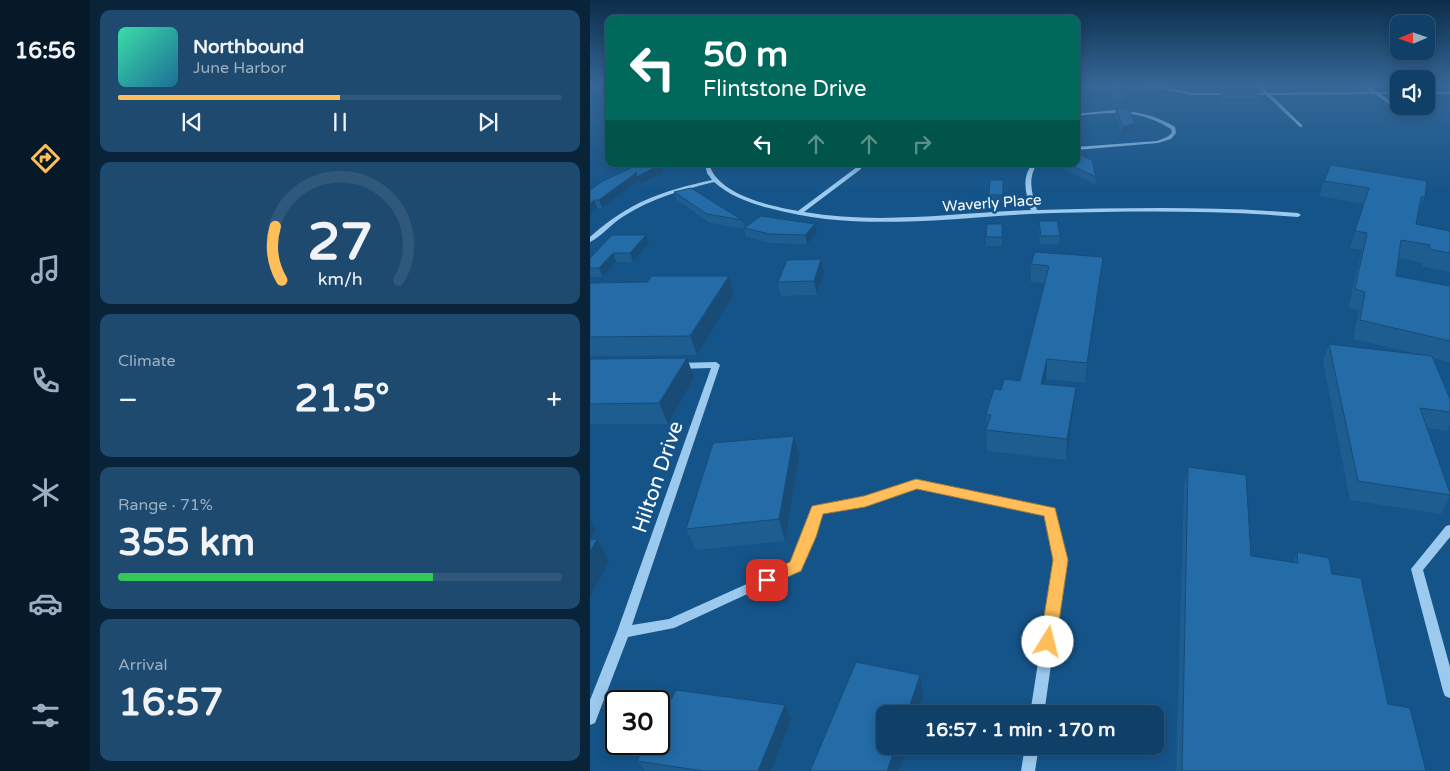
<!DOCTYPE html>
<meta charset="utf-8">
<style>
body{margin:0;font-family:"Varela Round",sans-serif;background:#1e4a70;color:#f1f3f6;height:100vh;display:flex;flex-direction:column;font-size:19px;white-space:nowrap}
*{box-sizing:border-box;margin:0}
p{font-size:16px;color:#9cafc0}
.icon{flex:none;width:28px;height:28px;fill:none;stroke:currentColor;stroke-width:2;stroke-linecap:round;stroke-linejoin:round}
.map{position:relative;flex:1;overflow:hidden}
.sheet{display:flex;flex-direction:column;gap:10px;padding:10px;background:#092339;width:500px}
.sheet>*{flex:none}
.banner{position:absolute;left:15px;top:15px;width:475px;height:152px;border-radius:10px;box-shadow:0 2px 12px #0003,0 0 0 1px #30587b;background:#00695c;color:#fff;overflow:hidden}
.needle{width:32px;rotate:268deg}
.buttons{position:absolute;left:800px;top:15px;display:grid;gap:10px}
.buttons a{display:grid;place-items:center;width:45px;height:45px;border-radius:10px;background:#103f67;box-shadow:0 2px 12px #0003,0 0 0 1px #30587b;font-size:25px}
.speed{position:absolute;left:15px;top:690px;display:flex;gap:10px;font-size:25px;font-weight:700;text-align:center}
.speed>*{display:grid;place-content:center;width:65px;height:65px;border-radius:50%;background:#103f67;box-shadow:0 2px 12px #0003,0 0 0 1px #30587b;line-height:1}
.speed .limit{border:2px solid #111;border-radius:8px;background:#fff;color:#111}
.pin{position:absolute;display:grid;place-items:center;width:42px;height:42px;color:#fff;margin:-21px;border-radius:10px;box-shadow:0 2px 8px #0006}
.me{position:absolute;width:55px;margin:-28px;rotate:9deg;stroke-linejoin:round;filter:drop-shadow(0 0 4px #0008)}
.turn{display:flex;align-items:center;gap:18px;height:105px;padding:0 15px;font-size:22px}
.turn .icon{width:65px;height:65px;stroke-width:2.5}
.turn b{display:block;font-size:35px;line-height:42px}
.lanes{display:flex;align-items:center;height:48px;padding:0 15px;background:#0003;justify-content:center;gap:25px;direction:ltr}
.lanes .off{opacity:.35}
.big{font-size:38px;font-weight:700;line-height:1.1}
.sheet .card{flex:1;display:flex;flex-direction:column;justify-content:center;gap:8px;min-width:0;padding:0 18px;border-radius:10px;background:#1e4a70}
.sheet .dial{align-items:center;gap:0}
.dial svg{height:130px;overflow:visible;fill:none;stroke:#30587b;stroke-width:7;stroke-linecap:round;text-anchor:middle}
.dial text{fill:#f1f3f6;stroke:none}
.song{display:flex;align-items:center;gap:15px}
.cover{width:60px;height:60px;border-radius:8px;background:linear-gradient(135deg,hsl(160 70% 55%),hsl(200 70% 35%))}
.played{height:5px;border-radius:2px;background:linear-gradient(90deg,#ffbe5a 50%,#30587b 50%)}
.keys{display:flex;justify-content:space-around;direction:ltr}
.heat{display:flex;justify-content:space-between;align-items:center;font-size:28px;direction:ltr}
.charge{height:8px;border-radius:4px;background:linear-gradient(90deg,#34c759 71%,#30587b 0)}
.trip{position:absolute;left:286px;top:705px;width:288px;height:50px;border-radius:10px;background:#103f67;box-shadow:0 2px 12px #0003,0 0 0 1px #30587b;font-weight:700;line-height:50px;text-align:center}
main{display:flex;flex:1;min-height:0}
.dock{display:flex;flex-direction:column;width:90px;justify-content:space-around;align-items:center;background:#061929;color:#9cafc0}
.dock .icon{width:35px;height:35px}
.dock .current{color:#ffbe5a}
.dock b{font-size:22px;color:#f1f3f6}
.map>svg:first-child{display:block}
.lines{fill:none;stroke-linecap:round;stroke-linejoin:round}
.minor{fill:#9ccaef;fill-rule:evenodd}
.wall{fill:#1e5d90}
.shaded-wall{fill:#184c76}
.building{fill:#236ca8;stroke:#184c76}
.route{fill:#ffbe5a;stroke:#a67c3a}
.labels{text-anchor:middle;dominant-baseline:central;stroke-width:5;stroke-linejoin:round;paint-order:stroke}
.far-street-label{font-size:15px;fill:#fff;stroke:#155489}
.near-street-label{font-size:21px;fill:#fff;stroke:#155489}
</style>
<main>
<nav class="dock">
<b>16:56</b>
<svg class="icon current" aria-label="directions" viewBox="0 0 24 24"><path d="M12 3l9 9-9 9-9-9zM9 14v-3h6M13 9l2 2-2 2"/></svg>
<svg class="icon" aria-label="music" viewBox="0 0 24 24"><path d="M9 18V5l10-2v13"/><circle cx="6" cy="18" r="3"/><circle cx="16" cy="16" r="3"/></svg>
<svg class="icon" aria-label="phone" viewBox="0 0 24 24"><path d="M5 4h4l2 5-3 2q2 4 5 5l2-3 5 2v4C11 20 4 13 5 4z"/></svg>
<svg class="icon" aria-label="climate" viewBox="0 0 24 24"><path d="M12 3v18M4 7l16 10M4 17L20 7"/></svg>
<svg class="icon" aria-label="car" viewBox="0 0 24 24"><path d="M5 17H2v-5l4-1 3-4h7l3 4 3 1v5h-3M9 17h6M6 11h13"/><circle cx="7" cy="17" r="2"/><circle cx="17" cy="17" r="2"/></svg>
<svg class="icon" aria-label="filters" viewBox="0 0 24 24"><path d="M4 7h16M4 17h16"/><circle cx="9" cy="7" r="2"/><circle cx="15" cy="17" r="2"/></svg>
</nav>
<section class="sheet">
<div class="card">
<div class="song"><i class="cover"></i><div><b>Northbound</b><p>June Harbor</p></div></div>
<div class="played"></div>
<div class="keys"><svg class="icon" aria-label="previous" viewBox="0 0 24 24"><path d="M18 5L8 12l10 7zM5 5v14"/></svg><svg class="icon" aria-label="pause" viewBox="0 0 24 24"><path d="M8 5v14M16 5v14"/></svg><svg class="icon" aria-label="next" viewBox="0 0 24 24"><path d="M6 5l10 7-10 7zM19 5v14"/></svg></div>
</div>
<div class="card dial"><svg viewBox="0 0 100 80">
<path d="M14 69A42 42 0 1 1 86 69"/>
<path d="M14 69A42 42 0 0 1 10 36" stroke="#ffbe5a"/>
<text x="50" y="56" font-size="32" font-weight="700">27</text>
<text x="50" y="72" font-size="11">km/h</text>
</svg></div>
<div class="card"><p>Climate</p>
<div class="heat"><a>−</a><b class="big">21.5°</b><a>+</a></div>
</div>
<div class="card"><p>Range · 71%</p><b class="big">355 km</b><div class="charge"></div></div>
<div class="card"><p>Arrival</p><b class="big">16:57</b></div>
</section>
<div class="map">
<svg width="860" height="771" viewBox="0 0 860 771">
<rect width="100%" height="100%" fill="#155489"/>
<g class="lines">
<g class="minor">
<polygon points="550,84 558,84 603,93 644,93 646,94 644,95 603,95"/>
<polygon points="665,84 669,84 678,93 782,92 771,84 776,84 787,92 809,92 809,94 791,94 814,111 810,112 785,94 681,95 712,125 712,127 710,127 676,95 656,95 657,93 674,93"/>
<rect x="836" y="92" width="24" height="2"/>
<path d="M524,110C547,111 565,115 585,127L586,133L581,139L568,143L486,150V147L567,141L577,137L582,133L581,129C549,109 522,112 486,116V114Z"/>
<path d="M115,164H119C128,195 180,206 208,211L267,167H271V169L214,212C289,225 365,213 441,210C436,194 431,179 442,164H447C437,179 442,194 447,210C534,208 621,206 708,213L711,215L708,217C626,210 544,211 462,213C368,216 271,234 179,208C159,203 140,196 124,182C92,190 62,198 34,216C22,223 11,237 0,242V237C39,202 72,191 122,180L117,173Z"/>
<polygon points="126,362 130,365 42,625 79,619 201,564 213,537 222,509 223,506 227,505 274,498 326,480 460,508 464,509 465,512 476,560 454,714 440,714 464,560 455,515 326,488 275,506 231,512 225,537 209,570 84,628 38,637 5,723 0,725 0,700 27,632 121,368 88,369 84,366 88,363"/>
<polygon points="860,525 860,537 833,570 860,667 860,698 855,696 853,691 821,569 856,526"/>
<polygon points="435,746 449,746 445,771 431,771"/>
</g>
</g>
<g class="wall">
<polygon points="486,84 489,86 489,92 486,92"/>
<polygon points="514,84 535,84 536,87 535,93 533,96 536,102 535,109 544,130 532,134 525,115 526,108 523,108"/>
<polygon points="633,84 657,88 656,91 632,91"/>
<polygon points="632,92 672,99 671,104 631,104"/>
<polygon points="471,164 486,164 506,177 506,185 471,168"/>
<polygon points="72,173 49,184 48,181 12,208 7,208 0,190"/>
<polygon points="413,180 413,203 399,203 399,195"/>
<polygon points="734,181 835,197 828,213 826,224 860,231 860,272 832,266 833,263 809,258 806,276 860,286 860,362 843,358 860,399 860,424 857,431 837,428 860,493 860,497 851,514 760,500 733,361 739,344 827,354 763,339 769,310 758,308 772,250 760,248 774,204 729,196"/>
<polygon points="84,192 152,220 154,227 227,233 217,244 182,243 156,237 154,229 120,223 87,200"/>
<polygon points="449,221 470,236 469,244 450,244 449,229"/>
<polygon points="412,224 412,246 396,246 396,237"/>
<polygon points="59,243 43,262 26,262 13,277 0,277 0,258"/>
<polygon points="445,252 511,274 495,383 456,379 455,384 484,407 476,460 397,451 396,414 411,390 430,381 455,283 441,282 441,264"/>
<polygon points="231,259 234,272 227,295 191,296 188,282"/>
<polygon points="139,276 144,294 107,355 0,356 0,283 57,282"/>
<polygon points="97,358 104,378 78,424 0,424 0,359"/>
<polygon points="209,456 195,541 106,550 96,529"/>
<polygon points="598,467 661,556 703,562 707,552 742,574 798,704 836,771 586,771 594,488"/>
<polygon points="201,720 181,771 55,771 47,761"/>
</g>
<g class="shaded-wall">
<polygon points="536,87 535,93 531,98 531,92"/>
<polygon points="545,123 544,130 532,134 533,127"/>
<polygon points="70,164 74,164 72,173 49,184 48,181 12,208 9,200 47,172"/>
<polygon points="149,164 162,164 149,165"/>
<polygon points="4,200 7,208 0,215 0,204"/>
<polygon points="225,224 227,233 217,244 215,235"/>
<polygon points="56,235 59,243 43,262 40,253"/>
<polygon points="23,253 26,262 13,277 9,268"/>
<polygon points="513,257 511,274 495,383 497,363"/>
<polygon points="231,259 234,272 227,295 224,281"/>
<polygon points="139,276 144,294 107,355 100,336"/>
<polygon points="97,358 104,378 78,424 69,403"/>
<polygon points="457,359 456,379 451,404 451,384"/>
<polygon points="486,387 484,407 476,460 477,439"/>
<polygon points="204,436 209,456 195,541 189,519"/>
<polygon points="0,519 6,530 0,540"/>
<polygon points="7,539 19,561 0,597 0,552"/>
<polygon points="330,675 333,696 327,714 317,714"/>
<polygon points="195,705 201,720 181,771 168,771"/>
<polygon points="306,746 317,746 309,771 297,771"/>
</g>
<g class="building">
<polygon points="517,84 535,84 536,87 531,92 536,102 523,102"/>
<polygon points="633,84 657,88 632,88"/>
<polygon points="632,92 665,92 672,99 632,99"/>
<polygon points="526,108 539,109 545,123 533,127"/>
<polygon points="490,155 502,160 506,177 478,164 486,164 486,156"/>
<polygon points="49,164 70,164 70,165 46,177 47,172 9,200 4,200 0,204 0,190 13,181 47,165 48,167"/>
<polygon points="741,165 837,181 835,197 831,197 826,224 860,231 860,253 839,249 840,245 811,240 806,276 860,286 860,341 770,320 775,292 765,289 777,233 765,231 779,188 734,181"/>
<polygon points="400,180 413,180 413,195 399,195"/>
<polygon points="101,188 152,220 117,214 84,192"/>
<polygon points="171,216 225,224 215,235 180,234 154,228"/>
<polygon points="449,221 467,221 470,236 451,236"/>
<polygon points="397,224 412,224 412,237 396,237"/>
<polygon points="22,235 56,235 40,253 23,253 9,268 0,268 0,258"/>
<polygon points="445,252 513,257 497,363 457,359 451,384 486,387 477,439 396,430 401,415 396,414 404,389 411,390 414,379 430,381 459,266 441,264"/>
<polygon points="231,259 224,281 188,282 197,260"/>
<polygon points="62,276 139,276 100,336 0,337 0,283 57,282"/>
<polygon points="739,344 842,356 860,399 860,412 830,408 860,493 860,495 768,481"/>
<polygon points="97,358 69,403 0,404 0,359"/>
<polygon points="204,436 189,519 96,529 123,443"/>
<polygon points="598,467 656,475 661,556 708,563 707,552 739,558 742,574 771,578 798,704 820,708 836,771 592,771"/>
<polygon points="7,539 0,552 0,540"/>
<polygon points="266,662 330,675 317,714 295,714 295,746 306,746 297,771 220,771"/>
<polygon points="86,690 195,705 168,771 113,771 47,761 56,744 69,744 69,721"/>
</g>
<linearGradient id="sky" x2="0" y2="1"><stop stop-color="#0c2e4b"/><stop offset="0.44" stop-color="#356797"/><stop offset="1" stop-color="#356797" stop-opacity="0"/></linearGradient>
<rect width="860" height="192" fill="url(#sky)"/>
<polygon class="route" points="326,479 465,508 478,560 466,642 464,647 458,649 452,647 450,642 463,560 454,516 327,489 275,507 233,514 226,537 211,571 177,586 171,584 169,580 171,575 200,562 222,506 274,496"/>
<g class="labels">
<g class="far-street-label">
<text transform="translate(402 203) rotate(-4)">Waverly Place</text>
</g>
<g class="near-street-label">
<text transform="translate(68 477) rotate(-71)">Hilton Drive</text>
</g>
</g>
</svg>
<div class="buttons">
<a><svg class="needle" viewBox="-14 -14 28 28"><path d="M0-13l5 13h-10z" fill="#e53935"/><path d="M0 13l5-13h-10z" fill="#9cafc0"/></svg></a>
<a><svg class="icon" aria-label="sound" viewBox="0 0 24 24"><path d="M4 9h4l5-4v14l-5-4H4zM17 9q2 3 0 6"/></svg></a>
</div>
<div class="speed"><div class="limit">30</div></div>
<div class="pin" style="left:177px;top:580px;background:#d93025"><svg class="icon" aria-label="arrive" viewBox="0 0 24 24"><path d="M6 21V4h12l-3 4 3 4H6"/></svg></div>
<svg class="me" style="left:458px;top:642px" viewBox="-20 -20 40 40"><circle r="19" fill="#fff"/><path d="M0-13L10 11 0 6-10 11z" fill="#ffbe5a"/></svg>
<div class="trip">16:57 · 1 min · 170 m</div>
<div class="banner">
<div class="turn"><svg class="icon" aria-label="left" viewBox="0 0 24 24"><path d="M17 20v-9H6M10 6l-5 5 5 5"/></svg><div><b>50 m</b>Flintstone Drive</div></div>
<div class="lanes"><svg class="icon" aria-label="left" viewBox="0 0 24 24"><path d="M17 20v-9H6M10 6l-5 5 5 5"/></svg><svg class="icon off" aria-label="ahead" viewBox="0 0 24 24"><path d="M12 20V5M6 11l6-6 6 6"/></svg><svg class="icon off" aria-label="ahead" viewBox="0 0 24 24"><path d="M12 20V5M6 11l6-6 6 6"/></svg><svg class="icon off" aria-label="right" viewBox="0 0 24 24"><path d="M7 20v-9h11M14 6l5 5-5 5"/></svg></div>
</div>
</div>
</main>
